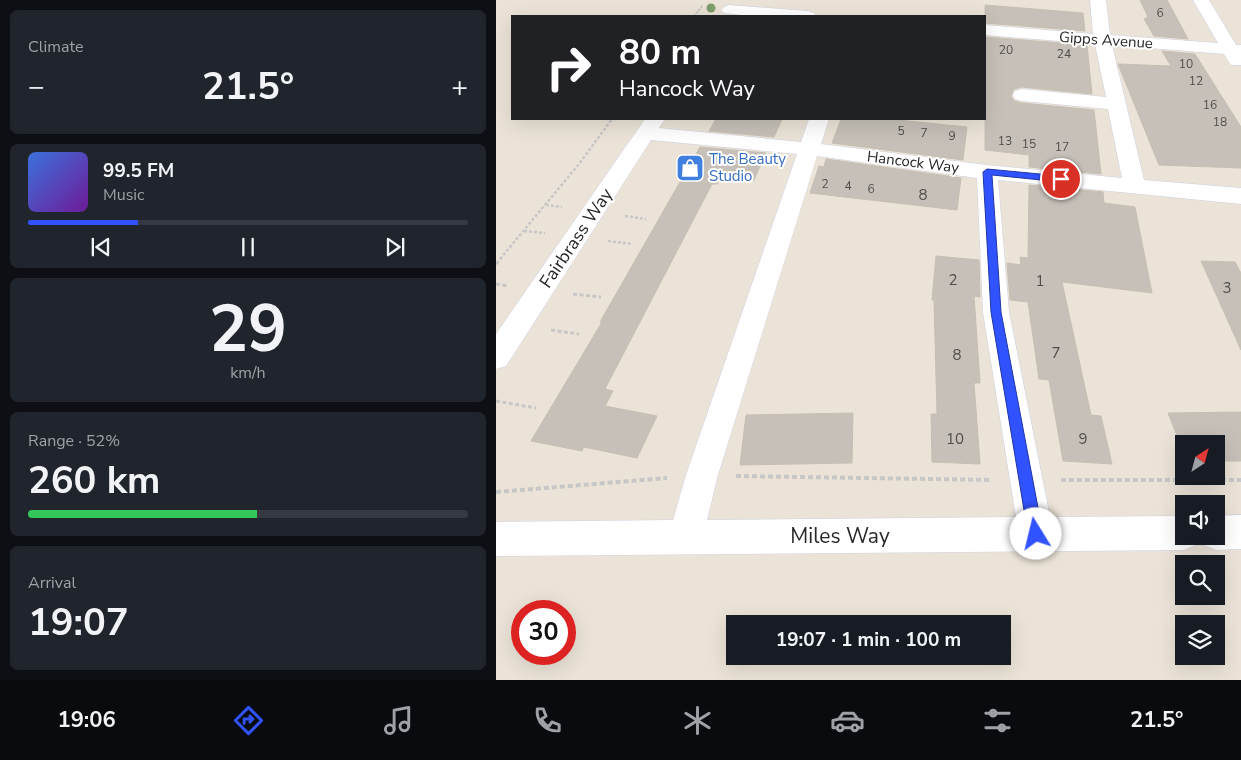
<!DOCTYPE html>
<meta charset="utf-8">
<style>
body{margin:0;font-family:"Nunito Sans",sans-serif;background:#20242c;color:#f1f3f6;height:100vh;display:flex;flex-direction:column;font-size:19px;white-space:nowrap}
*{box-sizing:border-box;margin:0}
p{font-size:16px;color:#9ea1a6}
.icon{flex:none;width:28px;height:28px;fill:none;stroke:currentColor;stroke-width:2;stroke-linecap:round;stroke-linejoin:round}
.map{position:relative;flex:1;overflow:hidden}
.drawer{display:flex;flex-direction:column;gap:10px;padding:10px;background:#0d0f14;width:496px}
.drawer>*{flex:none}
.guide{position:absolute;left:15px;top:15px;width:475px;height:105px;border-radius:0px;box-shadow:0 5px 20px #0002;background:#202124;color:#fff;overflow:hidden}
.needle{width:32px;rotate:36deg}
.buttons{position:absolute;left:679px;top:435px;display:grid;gap:10px}
.buttons a{display:grid;place-items:center;width:50px;height:50px;border-radius:0px;background:#171b24;box-shadow:0 5px 20px #0002;font-size:25px}
.speed{position:absolute;left:15px;top:600px;display:flex;gap:10px;font-size:25px;font-weight:700;text-align:center}
.speed>*{display:grid;place-content:center;width:65px;height:65px;border-radius:50%;background:#171b24;box-shadow:0 5px 20px #0002;line-height:1}
.speed .limit{border:8px solid #d22;background:#fff;color:#111}
.pin{position:absolute;display:grid;place-items:center;width:42px;height:42px;color:#fff;margin:-21px;border:2px solid #fff;border-radius:50%;box-shadow:0 1px 5px #0007}
.me{position:absolute;width:55px;margin:-28px;rotate:351deg;stroke-linejoin:round;filter:drop-shadow(0 0 4px #0008)}
.turn{display:flex;align-items:center;gap:18px;height:105px;padding:0 25px;font-size:22px}
.turn .icon{width:65px;height:65px;stroke-width:2.5}
.turn b{display:block;font-size:35px;line-height:42px}
.big{font-size:38px;font-weight:700;line-height:1.1}
.drawer .card{flex:1;display:flex;flex-direction:column;justify-content:center;gap:8px;min-width:0;padding:0 18px;border-radius:8px;background:#20242c}
.drawer .dial{align-items:center;gap:0}
.dial b{font-size:65px;line-height:1}
.song{display:flex;align-items:center;gap:15px}
.cover{width:60px;height:60px;border-radius:8px;background:linear-gradient(135deg,hsl(220 70% 55%),hsl(280 70% 35%))}
.played{height:5px;border-radius:2px;background:linear-gradient(90deg,#3153ff 25%,#363941 25%)}
.keys{display:flex;justify-content:space-around;direction:ltr}
.heat{display:flex;justify-content:space-between;align-items:center;font-size:28px;direction:ltr}
.charge{height:8px;border-radius:4px;background:linear-gradient(90deg,#34c759 52%,#363941 0)}
.trip{position:absolute;left:230px;top:615px;width:285px;height:50px;border-radius:0px;background:#171b24;box-shadow:0 5px 20px #0002;font-weight:700;line-height:50px;text-align:center}
.tab-bar{display:flex;height:80px;justify-content:space-around;align-items:center;background:#090b0e;color:#9ea1a6}
.tab-bar .icon{width:35px;height:35px}
.tab-bar .active{color:#3153ff}
.tab-bar b{font-size:22px;color:#f1f3f6}
main{display:flex;flex:1;min-height:0}
.map>svg:first-child{display:block}
.building{fill:#c6c0b8;stroke:#c6bfb1}
.lines{fill:none;stroke-linecap:round;stroke-linejoin:round}
.minor-casing{stroke:#cdd0e2;stroke-width:1}
.path-far3{stroke:#c7c7c7;stroke-width:2;stroke-dasharray:2.5 1;stroke-linecap:butt}
.path-far2{stroke:#c7c7c7;stroke-width:2.5;stroke-dasharray:3 2;stroke-linecap:butt}
.path-far1{stroke:#c7c7c7;stroke-width:3;stroke-dasharray:4 2.5;stroke-linecap:butt}
.path{stroke:#c7c7c7;stroke-width:4;stroke-dasharray:5 3;stroke-linecap:butt}
.minor{fill:#fff;fill-rule:evenodd}
.tree{fill:#7e9f6c}
.route{fill:#3153ff;stroke:#2036a6}
.labels{text-anchor:middle;dominant-baseline:central;stroke-width:4;stroke-linejoin:round;paint-order:stroke}
.far-number-label{font-size:12px;fill:#4f4d4b}
.far-street-label{font-size:15px;fill:#272727;stroke:#fff}
.far-shop-label{font-size:15px;fill:#366cbe;stroke:#fff;text-anchor:start}
.number-label{font-size:15px;fill:#4f4d4b}
.street-label{font-size:18px;fill:#272727;stroke:#fff}
.near-street-label{font-size:21px;fill:#272727;stroke:#fff}
</style>
<main>
<section class="drawer">
<div class="card"><p>Climate</p>
<div class="heat"><a>−</a><b class="big">21.5°</b><a>+</a></div>
</div>
<div class="card">
<div class="song"><i class="cover"></i><div><b>99.5 FM</b><p>Music</p></div></div>
<div class="played"></div>
<div class="keys"><svg class="icon" aria-label="previous" viewBox="0 0 24 24"><path d="M18 5L8 12l10 7zM5 5v14"/></svg><svg class="icon" aria-label="pause" viewBox="0 0 24 24"><path d="M8 5v14M16 5v14"/></svg><svg class="icon" aria-label="next" viewBox="0 0 24 24"><path d="M6 5l10 7-10 7zM19 5v14"/></svg></div>
</div>
<div class="card dial"><b>29</b><p>km/h</p></div>
<div class="card"><p>Range · 52%</p><b class="big">260 km</b><div class="charge"></div></div>
<div class="card"><p>Arrival</p><b class="big">19:07</b></div>
</section>
<div class="map">
<svg width="745" height="680" viewBox="0 0 745 680">
<rect width="100%" height="100%" fill="#ebe3d7"/>
<g class="building">
<polygon points="644,0 671,0 692,39 658,36 648,19 652,17"/>
<polygon points="489,5 587,13 589,31 489,23"/>
<polygon points="489,37 591,45 596,94 526,87 518,89 515,96 518,101 526,103 598,110 605,174 533,167 533,155 489,150"/>
<polygon points="666,51 699,54 745,127 745,168 663,165 622,64 675,66"/>
<polygon points="220,119 286,119 278,137 213,131"/>
<polygon points="345,119 392,119 471,127 467,160 336,143"/>
<polygon points="204,147 270,153 258,180 225,176 221,184 216,184 109,389 117,391 109,406 161,416 141,458 88,447 86,451 35,441 106,322 104,322"/>
<polygon points="330,159 465,178 461,210 314,193 323,166 328,167"/>
<polygon points="533,185 607,192 608,203 639,207 656,293 566,282 595,415 605,416 616,464 567,461 553,380 543,379 532,302 514,300 511,263 525,265 524,257 532,258"/>
<polygon points="440,256 483,260 484,297 478,296 484,383 478,383 484,464 436,462 435,414 441,414 438,300 436,300"/>
<polygon points="705,261 739,262 745,273 745,350"/>
<polygon points="745,412 745,461 720,461 720,444 688,444 688,453 672,413"/>
<polygon points="357,413 356,463 244,465 250,415"/>
</g>
<g class="lines">
<defs>
<g id="minor">
<path d="M594,0H610L614,35L722,43L697,0H713L740,45H745V65H735L728,54L616,45L648,180L745,188V204L502,180L513,312L554,517L688,516V536H704L700,545L688,550L0,556V522L177,520L190,475L301,154L155,140L10,366L0,369V334L149,119H169L163,128L305,142L313,119H333L325,144L491,165L626,178L612,109L526,101L519,99L517,95L519,91L526,89L610,97L599,44L489,35V25L597,34ZM321,156L481,178L487,312L520,517L211,520L222,475Z"/>
<polygon points="233,5 312,11 318,13 320,16 254,16 228,13 225,10 228,7"/>
<polygon points="745,515 745,549 720,550 708,545 704,536 720,536 720,516"/>
</g>
</defs>
<use href="#minor" class="minor-casing"/>
<polyline class="path-far3" points="198,16 207,5"/>
<g class="path-far2">
<polyline points="50,205 66,207"/>
<polyline points="129,216 150,219"/>
<polyline points="28,231 49,233"/>
<polyline points="112,241 136,244"/>
<polyline points="4,259 83,164 116,119"/>
</g>
<g class="path-far1">
<polyline points="0,264 5,258"/>
<polyline points="0,284 12,286"/>
<polyline points="77,294 105,297"/>
<polyline points="55,330 83,334"/>
<polyline points="0,401 40,408"/>
</g>
<g class="path">
<polyline points="240,476 496,480"/>
<polyline points="565,480 745,480"/>
<polyline points="0,492 171,478"/>
</g>
<use href="#minor" class="minor"/>
</g>
<circle class="tree" cx="215" cy="8" r="4.5"/>
<polygon class="route" points="491,169 565,176 570,179 565,182 496,175 505,312 547,534 545,540 540,542 535,540 532,534 495,312 487,172"/>
<defs>
<symbol id="shop-square" viewBox="-11 -11 22 22"><rect x="-9" y="-9" width="18" height="18" rx="4" fill="#3f7fe0" stroke="#fff"/><path d="M-5-2.5h2.3a2.7 3.5 0 0 1 5.4 0H5L5.5 6h-11ZM-1.5-2.5h3a1.5 2.3 0 0 0-3 0Z" fill="#fff"/></symbol>
</defs>
<g fill-rule="evenodd">
<use href="#shop-square" x="178" y="152" width="32" height="32"/>
</g>
<g class="labels">
<g class="far-number-label">
<text x="664" y="13">6</text>
<text x="510" y="50">20</text>
<text x="568" y="54">24</text>
<text x="690" y="64">10</text>
<text x="700" y="81">12</text>
<text x="714" y="105">16</text>
<text x="724" y="122">18</text>
<text x="405" y="131">5</text>
<text x="428" y="133">7</text>
<text x="456" y="136">9</text>
<text x="509" y="141">13</text>
<text x="533" y="144">15</text>
<text x="566" y="147">17</text>
<text x="329" y="184">2</text>
<text x="352" y="186">4</text>
<text x="375" y="189">6</text>
</g>
<g class="far-street-label">
<text transform="translate(610 40) rotate(4)">Gipps Avenue</text>
<text transform="translate(417 162) rotate(7)">Hancock Way</text>
</g>
<g class="far-shop-label">
<text x="213" y="159">The Beauty<tspan x="213" dy="17">Studio</tspan></text>
</g>
<g class="number-label">
<text x="427" y="195">8</text>
<text x="457" y="280">2</text>
<text x="544" y="281">1</text>
<text x="731" y="288">3</text>
<text x="560" y="353">7</text>
<text x="461" y="355">8</text>
<text x="459" y="439">10</text>
<text x="587" y="439">9</text>
</g>
<g class="street-label">
<text transform="translate(80 238) rotate(-56)">Fairbrass Way</text>
</g>
<g class="near-street-label">
<text x="344" y="536">Miles Way</text>
</g>
</g>
</svg>
<div class="buttons">
<a><svg class="needle" viewBox="-14 -14 28 28"><path d="M0-13l5 13h-10z" fill="#e53935"/><path d="M0 13l5-13h-10z" fill="#9ea1a6"/></svg></a>
<a><svg class="icon" aria-label="sound" viewBox="0 0 24 24"><path d="M4 9h4l5-4v14l-5-4H4zM17 9q2 3 0 6"/></svg></a>
<a><svg class="icon" aria-label="search" viewBox="0 0 24 24"><circle cx="10" cy="10" r="6"/><path d="M15 15l6 6"/></svg></a>
<a><svg class="icon" aria-label="layers" viewBox="0 0 24 24"><path d="M12 4l9 5-9 5-9-5zM3 14l9 5 9-5"/></svg></a>
</div>
<div class="speed"><div class="limit">30</div></div>
<div class="pin" style="left:565px;top:179px;background:#d93025"><svg class="icon" aria-label="arrive" viewBox="0 0 24 24"><path d="M6 21V4h12l-3 4 3 4H6"/></svg></div>
<svg class="me" style="left:540px;top:534px" viewBox="-20 -20 40 40"><circle r="19" fill="#fff"/><path d="M0-13L10 11 0 6-10 11z" fill="#3153ff"/></svg>
<div class="trip">19:07 · 1 min · 100 m</div>
<div class="guide">
<div class="turn"><svg class="icon" aria-label="right" viewBox="0 0 24 24"><path d="M7 20v-9h11M14 6l5 5-5 5"/></svg><div><b>80 m</b>Hancock Way</div></div>
</div>
</div>
</main>
<nav class="tab-bar">
<b>19:06</b>
<svg class="icon active" aria-label="directions" viewBox="0 0 24 24"><path d="M12 3l9 9-9 9-9-9zM9 14v-3h6M13 9l2 2-2 2"/></svg>
<svg class="icon" aria-label="music" viewBox="0 0 24 24"><path d="M9 18V5l10-2v13"/><circle cx="6" cy="18" r="3"/><circle cx="16" cy="16" r="3"/></svg>
<svg class="icon" aria-label="phone" viewBox="0 0 24 24"><path d="M5 4h4l2 5-3 2q2 4 5 5l2-3 5 2v4C11 20 4 13 5 4z"/></svg>
<svg class="icon" aria-label="climate" viewBox="0 0 24 24"><path d="M12 3v18M4 7l16 10M4 17L20 7"/></svg>
<svg class="icon" aria-label="car" viewBox="0 0 24 24"><path d="M5 17H2v-5l4-1 3-4h7l3 4 3 1v5h-3M9 17h6M6 11h13"/><circle cx="7" cy="17" r="2"/><circle cx="17" cy="17" r="2"/></svg>
<svg class="icon" aria-label="filters" viewBox="0 0 24 24"><path d="M4 7h16M4 17h16"/><circle cx="9" cy="7" r="2"/><circle cx="15" cy="17" r="2"/></svg>
<b>21.5°</b>
</nav>
